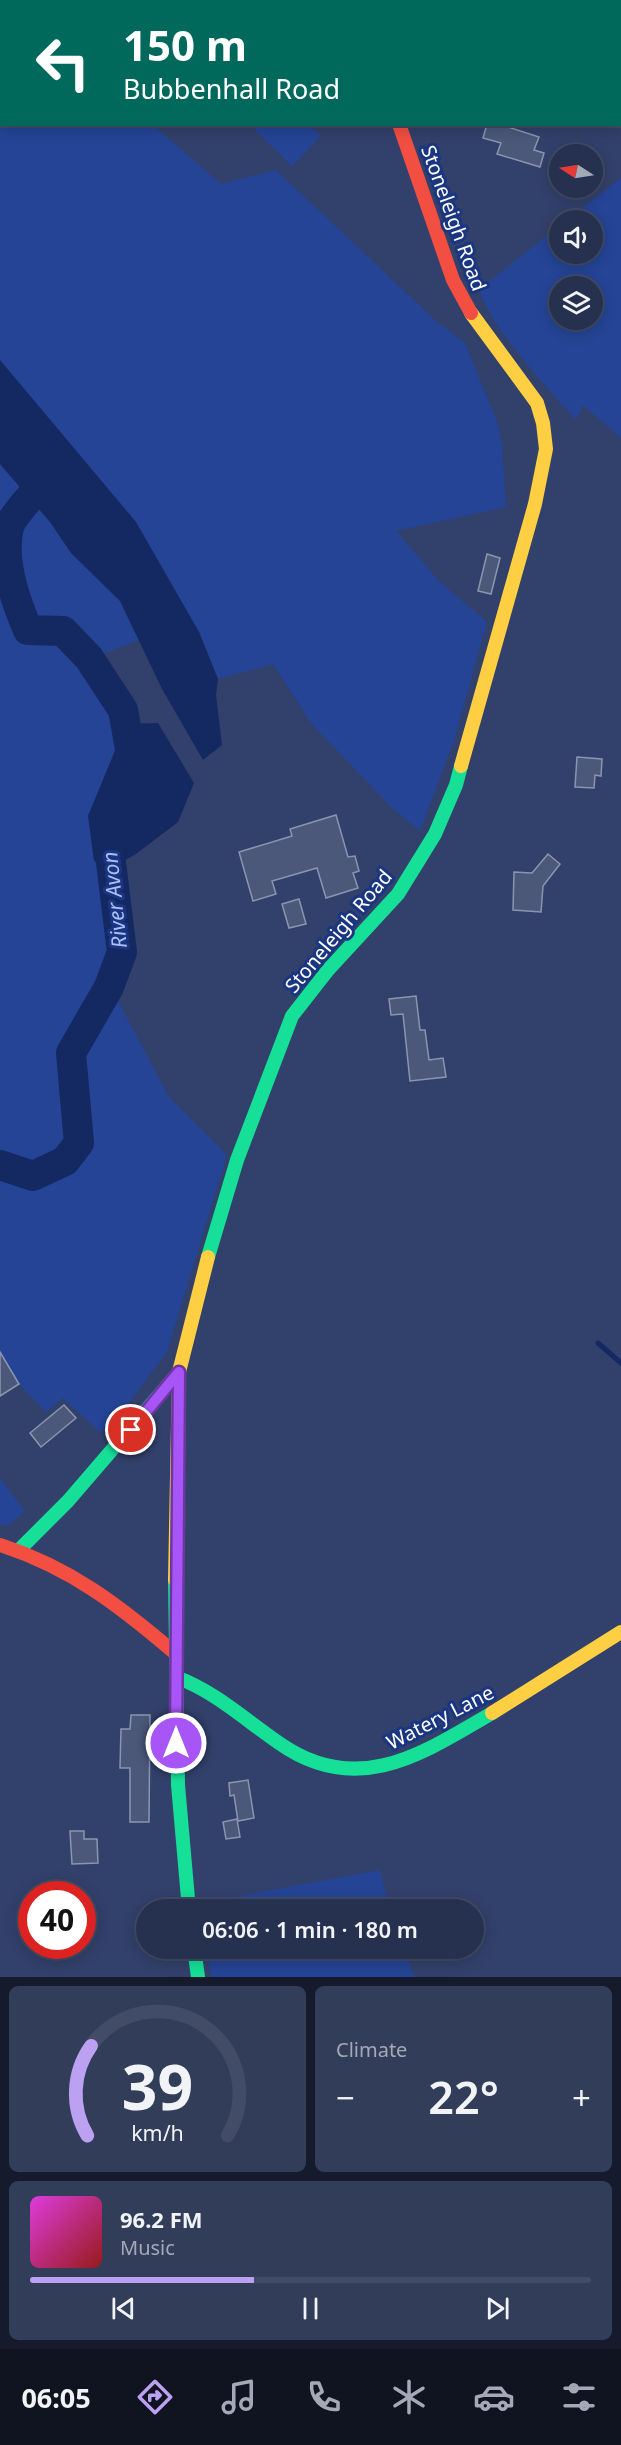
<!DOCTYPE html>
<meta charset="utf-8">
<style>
body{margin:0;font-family:"Noto Sans",sans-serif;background:#323d5a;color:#f1f3f6;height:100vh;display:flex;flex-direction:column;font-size:22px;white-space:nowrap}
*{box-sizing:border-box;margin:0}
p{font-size:20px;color:#a4a9b7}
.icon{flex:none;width:33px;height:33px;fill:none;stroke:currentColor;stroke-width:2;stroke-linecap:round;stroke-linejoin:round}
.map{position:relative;height:1977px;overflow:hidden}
.drawer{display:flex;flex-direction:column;gap:9px;padding:9px;background:#151b2c;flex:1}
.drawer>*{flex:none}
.banner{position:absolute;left:0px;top:0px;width:621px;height:126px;box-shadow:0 3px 15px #0003,0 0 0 2px #424c67;background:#00695c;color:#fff;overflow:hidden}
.needle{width:39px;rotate:282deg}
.buttons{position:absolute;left:549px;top:144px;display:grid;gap:12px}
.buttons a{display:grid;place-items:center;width:54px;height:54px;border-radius:50%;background:#263150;box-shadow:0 3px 15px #0003,0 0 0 2px #424c67;font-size:30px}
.speed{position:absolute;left:18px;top:1881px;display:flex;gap:12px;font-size:30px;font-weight:700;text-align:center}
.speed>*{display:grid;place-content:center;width:78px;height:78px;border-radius:50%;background:#263150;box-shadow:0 3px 15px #0003,0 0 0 2px #424c67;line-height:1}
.speed .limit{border:9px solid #d22;background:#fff;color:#111}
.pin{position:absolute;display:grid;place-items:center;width:51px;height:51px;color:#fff;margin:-26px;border:3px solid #fff;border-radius:50%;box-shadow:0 2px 6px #0007}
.me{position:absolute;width:66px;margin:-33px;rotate:0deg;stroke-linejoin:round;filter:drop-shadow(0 0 4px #0008)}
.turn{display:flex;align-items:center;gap:21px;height:126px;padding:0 24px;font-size:27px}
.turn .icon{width:78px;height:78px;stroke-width:2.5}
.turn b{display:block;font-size:42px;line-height:51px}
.big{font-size:45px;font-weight:600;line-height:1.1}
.drawer .tile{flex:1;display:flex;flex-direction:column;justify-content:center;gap:9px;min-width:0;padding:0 21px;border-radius:9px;background:#323d5a}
.drawer .dial{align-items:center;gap:0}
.dial svg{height:156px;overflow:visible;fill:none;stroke:#424c67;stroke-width:7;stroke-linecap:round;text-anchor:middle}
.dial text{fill:#f1f3f6;stroke:none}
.song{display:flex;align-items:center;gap:18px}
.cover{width:72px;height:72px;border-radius:9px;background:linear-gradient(135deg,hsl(300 70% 55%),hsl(0 70% 35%))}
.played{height:6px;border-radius:3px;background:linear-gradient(90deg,#bca0f2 40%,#424c67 40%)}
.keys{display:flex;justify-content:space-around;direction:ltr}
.heat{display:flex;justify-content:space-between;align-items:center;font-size:33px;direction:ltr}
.drawer .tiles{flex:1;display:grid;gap:9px;grid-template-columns:1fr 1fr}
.tile:last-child{grid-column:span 2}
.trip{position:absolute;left:136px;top:1899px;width:348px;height:60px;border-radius:30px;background:#263150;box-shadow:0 3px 15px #0003,0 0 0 2px #424c67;font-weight:600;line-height:60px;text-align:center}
.tab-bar{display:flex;height:96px;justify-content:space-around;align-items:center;background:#0f1420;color:#a4a9b7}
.tab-bar .icon{width:42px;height:42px}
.tab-bar .on{color:#bca0f2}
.tab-bar b{font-size:27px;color:#f1f3f6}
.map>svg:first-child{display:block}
.green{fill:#254495;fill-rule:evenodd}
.water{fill:#142862}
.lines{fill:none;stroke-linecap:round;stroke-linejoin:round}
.stream{stroke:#142862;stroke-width:5}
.river{stroke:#142862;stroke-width:30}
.building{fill:#4b587a;stroke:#8b95af;stroke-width:1.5}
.street{stroke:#6e7899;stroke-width:16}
.fast{stroke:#16e098;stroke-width:14}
.slow{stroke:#ffcf43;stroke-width:14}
.jam{stroke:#f24e42;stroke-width:14}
.route-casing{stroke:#6d37a1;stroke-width:15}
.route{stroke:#a855f7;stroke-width:10}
.labels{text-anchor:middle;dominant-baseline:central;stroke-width:6;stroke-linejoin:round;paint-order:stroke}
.street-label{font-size:20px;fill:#fff;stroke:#1a3683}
.water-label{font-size:21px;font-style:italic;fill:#aabff3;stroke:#1a3683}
</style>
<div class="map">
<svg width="621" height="1977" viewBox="0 0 621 1977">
<rect width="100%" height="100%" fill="#32416b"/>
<g class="green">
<polygon points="0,0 71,0 2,2 2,124 153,125 221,184 276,170 434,319 465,343 496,419 502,443 506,507 396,531 439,581 487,622 453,744 420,831 392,808 311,723 273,664 218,679 199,632 55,428 0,360"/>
<polygon points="250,125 309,125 321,136 292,166"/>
<path d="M621,178V438L583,405L576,420L538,378L495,323L478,290L559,226L560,254H592V220H567ZM560,286H592V320H560Z"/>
<polygon points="0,464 50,522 71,553 120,601 139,640 90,659 123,710 126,724 108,769 94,861 111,868 122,952 109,987 115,995 169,1097 227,1155 167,1352 125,1408 101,1433 63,1398 46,1412 19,1384 8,1366 0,1370"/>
<polygon points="0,1479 25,1511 9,1525 0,1525"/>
<polygon points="380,1870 390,1909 202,1909 201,1903"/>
<polygon points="207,1949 404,1949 414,1977 211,1977"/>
</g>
<g class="water">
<polygon points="0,360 136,522 199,632 218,679 216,695 222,745 203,760 162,689 120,601 71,553 50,522 0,464"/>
<polygon points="158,723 194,783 178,822 136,854 111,868 94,861 88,816 126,724"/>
</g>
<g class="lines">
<polyline class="stream" points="598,1343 621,1363"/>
<g class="river">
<path d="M0,394L48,477C36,492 19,507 10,524C0,556 15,600 28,630L63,631L89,658L123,710L133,765"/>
<polyline points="0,1165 33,1176 65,1161 79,1143 71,1053 109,987 122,952 108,838 112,829"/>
</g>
</g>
<g class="building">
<polygon points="487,124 499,124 539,137 534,150 544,153 540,167 497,154 501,143 483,138"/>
<polygon points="487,554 500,558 491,594 478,591"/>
<polygon points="577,757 602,759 601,776 595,775 594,788 575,787"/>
<polygon points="336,815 348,857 355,856 359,871 353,873 358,888 326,898 317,868 272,881 276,894 253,901 239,852 292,836 290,829"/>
<polygon points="548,854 560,864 543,886 541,912 513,910 514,872 532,873"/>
<polygon points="299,899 306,924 289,928 282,904"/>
<polygon points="416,996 420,1030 425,1030 429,1060 443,1058 446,1077 410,1081 403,1014 391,1015 389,999"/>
<polygon points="0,1352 19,1384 0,1396"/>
<polygon points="64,1405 76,1418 41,1447 30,1433"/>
<polygon points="131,1715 150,1715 149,1822 130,1822 130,1768 120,1768 121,1729 130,1729"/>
<polygon points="248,1780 254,1818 238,1821 234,1795 230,1796 229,1783"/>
<polygon points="237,1819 240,1837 226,1839 223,1822"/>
<polygon points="70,1831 84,1831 84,1839 97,1839 98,1863 72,1864"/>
</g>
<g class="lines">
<polyline class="street" points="82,2 82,0"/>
<g class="fast">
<polyline points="361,0 361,2"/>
<polyline points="208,1257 237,1160 292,1016 328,970 398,894 435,834 456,785 461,766"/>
<polyline points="19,1550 68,1501 179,1372"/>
<polyline points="175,1580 178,1785 189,1910"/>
<path d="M176,1677C216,1692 244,1719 279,1743C357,1798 422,1754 492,1713"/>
<polyline points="194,1948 198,1977"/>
</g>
<g class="slow">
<polyline points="461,766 535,504 546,449 543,423 537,403 471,313"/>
<polyline points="175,1580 179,1372 208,1257"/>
<polyline points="492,1713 621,1632"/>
</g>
<g class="jam">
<polyline points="399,124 453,280 471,313"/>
<path d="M0,1545C71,1568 120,1606 176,1654"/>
</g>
</g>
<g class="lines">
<defs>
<polyline id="route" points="131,1430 179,1372 176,1743"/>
</defs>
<use href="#route" class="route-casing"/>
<use href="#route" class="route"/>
</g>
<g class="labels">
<g class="street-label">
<text transform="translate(454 218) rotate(70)">Stoneleigh Road</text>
<text transform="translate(338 931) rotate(-50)">Stoneleigh Road</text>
<text transform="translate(440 1717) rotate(-27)">Watery Lane</text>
</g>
<g class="water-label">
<text transform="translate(114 900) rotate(-96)">River Avon</text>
</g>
</g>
</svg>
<div class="buttons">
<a><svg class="needle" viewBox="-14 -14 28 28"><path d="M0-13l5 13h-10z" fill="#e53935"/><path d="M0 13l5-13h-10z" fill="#a4a9b7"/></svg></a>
<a><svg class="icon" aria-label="sound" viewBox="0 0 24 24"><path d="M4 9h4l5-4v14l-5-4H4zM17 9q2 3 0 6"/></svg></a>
<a><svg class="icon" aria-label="layers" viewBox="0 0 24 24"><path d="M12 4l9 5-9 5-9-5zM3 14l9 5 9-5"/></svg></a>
</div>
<div class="speed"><div class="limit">40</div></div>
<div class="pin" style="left:131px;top:1430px;background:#d93025"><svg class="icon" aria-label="arrive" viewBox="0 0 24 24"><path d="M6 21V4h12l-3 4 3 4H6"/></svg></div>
<svg class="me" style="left:176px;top:1743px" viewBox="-20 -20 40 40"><circle r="17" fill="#a855f7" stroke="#fff" stroke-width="3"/><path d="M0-11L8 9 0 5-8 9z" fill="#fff"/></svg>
<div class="trip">06:06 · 1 min · 180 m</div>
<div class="banner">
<div class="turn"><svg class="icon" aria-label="left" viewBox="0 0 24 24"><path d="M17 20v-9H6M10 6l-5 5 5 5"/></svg><div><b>150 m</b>Bubbenhall Road</div></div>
</div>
</div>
<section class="drawer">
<div class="tiles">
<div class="tile dial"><svg viewBox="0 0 100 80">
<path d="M14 69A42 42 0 1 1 86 69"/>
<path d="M14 69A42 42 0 0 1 16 23" stroke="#bca0f2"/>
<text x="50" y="56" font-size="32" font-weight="700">39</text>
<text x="50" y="72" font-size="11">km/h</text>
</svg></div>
<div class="tile"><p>Climate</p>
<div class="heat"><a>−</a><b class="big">22°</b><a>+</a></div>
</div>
<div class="tile">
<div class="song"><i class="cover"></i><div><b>96.2 FM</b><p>Music</p></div></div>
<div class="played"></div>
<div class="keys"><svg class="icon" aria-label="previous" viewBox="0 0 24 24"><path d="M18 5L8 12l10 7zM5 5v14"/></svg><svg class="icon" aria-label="pause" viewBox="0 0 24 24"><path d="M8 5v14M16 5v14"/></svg><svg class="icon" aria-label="next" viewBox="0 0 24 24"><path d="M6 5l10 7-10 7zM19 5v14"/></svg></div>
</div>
</div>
</section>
<nav class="tab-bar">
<b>06:05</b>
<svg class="icon on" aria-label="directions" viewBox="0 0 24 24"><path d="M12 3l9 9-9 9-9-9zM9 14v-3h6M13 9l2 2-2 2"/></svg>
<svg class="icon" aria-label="music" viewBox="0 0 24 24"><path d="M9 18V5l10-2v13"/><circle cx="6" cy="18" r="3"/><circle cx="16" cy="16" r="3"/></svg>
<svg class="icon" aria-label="phone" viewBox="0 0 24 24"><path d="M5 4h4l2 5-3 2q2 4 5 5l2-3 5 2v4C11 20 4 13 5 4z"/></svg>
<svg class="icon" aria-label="climate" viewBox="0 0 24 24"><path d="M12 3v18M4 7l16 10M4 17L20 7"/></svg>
<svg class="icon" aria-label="car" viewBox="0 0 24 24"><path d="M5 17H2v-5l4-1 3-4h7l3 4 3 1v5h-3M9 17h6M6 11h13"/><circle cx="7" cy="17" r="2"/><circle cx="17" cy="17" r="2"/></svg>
<svg class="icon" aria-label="filters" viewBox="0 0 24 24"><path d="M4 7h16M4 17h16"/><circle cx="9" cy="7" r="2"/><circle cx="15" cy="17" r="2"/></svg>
</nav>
